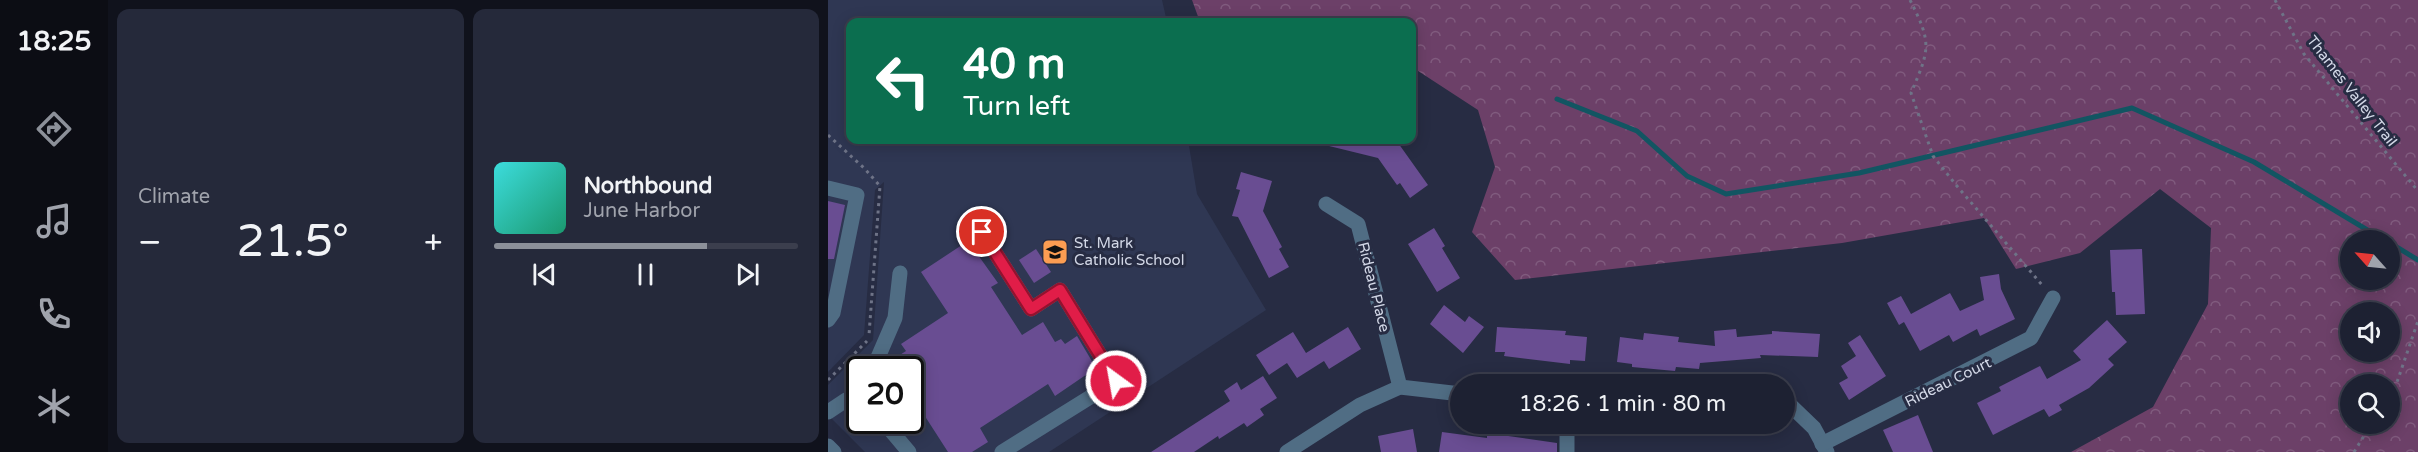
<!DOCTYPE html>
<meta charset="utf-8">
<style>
body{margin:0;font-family:"Varela Round",sans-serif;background:#25293a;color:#f1f3f6;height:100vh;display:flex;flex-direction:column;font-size:22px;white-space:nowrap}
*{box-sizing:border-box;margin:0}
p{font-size:20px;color:#a0a3ac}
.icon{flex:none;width:33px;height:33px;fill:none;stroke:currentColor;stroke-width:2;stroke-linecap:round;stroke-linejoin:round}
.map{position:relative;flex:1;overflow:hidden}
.drawer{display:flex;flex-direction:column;gap:9px;padding:9px;background:#10121c;width:720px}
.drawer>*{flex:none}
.hud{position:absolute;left:18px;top:18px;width:570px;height:126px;border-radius:12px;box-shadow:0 3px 15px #0003,0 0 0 2px #3b3e4d;background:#0b6e4f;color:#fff;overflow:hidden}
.needle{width:39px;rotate:297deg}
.tools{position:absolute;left:1512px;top:230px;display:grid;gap:12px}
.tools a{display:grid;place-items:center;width:60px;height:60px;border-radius:50%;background:#1d2132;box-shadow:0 3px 15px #0003,0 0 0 2px #3b3e4d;font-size:30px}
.speed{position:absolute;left:18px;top:356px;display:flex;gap:12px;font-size:30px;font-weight:700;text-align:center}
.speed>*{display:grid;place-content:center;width:78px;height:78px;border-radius:50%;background:#1d2132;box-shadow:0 3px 15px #0003,0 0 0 2px #3b3e4d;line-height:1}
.speed .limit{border:3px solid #111;border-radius:9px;background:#fff;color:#111}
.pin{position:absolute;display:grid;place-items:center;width:51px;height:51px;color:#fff;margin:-26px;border:3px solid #fff;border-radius:50%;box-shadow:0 2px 6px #0007}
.me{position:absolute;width:66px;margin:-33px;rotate:328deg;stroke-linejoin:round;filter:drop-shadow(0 0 4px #0008)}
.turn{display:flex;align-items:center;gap:21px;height:126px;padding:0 18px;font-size:27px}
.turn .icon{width:78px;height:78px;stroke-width:2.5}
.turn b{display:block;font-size:42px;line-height:51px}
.big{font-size:45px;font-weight:600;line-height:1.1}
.drawer .widget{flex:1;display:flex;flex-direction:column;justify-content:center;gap:9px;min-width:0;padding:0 21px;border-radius:12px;background:#25293a}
.song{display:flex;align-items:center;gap:18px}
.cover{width:72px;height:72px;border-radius:9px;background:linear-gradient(135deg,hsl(180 70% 55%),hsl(160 70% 35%))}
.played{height:6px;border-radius:3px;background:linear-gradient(90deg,#8c9099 70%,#3b3e4d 70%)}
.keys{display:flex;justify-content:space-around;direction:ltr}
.heat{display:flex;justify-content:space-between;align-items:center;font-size:33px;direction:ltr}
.drawer .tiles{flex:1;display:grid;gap:9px;grid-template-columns:repeat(2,1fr)}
.trip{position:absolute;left:622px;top:374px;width:345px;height:60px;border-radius:30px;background:#1d2132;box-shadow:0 3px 15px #0003,0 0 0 2px #3b3e4d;font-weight:600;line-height:60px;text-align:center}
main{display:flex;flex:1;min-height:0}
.dock{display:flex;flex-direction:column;width:108px;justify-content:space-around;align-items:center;background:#0c0d14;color:#a0a3ac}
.dock .icon{width:42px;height:42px}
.dock .current{color:#8c9099}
.dock b{font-size:27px;color:#f1f3f6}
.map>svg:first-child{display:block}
.built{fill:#2f3753;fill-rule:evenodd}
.forest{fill:url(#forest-crowns);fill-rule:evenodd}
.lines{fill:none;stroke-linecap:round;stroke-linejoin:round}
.stream{stroke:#125562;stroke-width:5}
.building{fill:#694d92}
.path{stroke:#6e7387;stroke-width:3;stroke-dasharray:3 4.5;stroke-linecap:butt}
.minor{stroke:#506d84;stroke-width:15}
.route-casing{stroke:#92132f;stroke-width:15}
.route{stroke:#e11d48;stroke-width:10}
.labels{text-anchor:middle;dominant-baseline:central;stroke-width:6;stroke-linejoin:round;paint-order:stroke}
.street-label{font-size:15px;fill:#d2d7e6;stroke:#272c43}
.poi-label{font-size:15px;fill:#d2d7e6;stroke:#272c43;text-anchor:start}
</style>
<main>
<nav class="dock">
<b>18:25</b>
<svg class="icon current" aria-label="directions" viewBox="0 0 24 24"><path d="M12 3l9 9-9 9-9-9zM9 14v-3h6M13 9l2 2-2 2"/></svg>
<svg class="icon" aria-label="music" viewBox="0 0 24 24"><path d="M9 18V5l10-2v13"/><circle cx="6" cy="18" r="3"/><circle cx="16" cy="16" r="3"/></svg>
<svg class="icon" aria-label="phone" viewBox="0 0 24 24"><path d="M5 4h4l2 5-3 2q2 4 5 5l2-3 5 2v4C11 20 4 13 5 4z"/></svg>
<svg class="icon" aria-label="climate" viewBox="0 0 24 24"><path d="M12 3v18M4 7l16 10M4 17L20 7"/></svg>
</nav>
<section class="drawer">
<div class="tiles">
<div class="widget"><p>Climate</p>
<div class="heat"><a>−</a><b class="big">21.5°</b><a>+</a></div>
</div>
<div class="widget">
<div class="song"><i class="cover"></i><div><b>Northbound</b><p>June Harbor</p></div></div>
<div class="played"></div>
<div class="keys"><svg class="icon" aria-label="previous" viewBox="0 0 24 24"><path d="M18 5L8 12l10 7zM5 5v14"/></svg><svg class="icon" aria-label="pause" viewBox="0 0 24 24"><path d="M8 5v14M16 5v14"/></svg><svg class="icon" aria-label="next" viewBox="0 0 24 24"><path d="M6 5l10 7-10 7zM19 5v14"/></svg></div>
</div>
</div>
</section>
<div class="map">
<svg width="1590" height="452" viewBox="0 0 1590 452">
<defs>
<pattern id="forest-crowns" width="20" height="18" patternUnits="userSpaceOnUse" patternTransform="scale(1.5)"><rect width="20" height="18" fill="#6c4068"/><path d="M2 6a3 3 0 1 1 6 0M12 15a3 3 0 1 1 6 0" fill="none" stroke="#805b7e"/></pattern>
</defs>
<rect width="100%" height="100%" fill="#272c43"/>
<path class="built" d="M0,0H334L339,22H22V140H360L369,194L438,310L221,452H37L0,415V385L45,340L56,182L47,190L36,335L0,372ZM32,369H82V420H32Z"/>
<path class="forest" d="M364,0H1590V452H1243L1325,407L1380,304L1383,228L1332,189L1252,253L1188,269L1156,218L1014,243L687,280L644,232L667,167L650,110L584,67V22H372ZM1522,240H1562V279H1522ZM1522,312H1562V351H1522ZM1522,384H1562V423H1522Z"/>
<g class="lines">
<g class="stream">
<polyline points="729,99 809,131 859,176 898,194 1031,173 1304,108 1426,162 1556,240"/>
<polyline points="1562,243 1590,260"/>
</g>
</g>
<g class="building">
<polygon points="498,140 568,140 600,185 582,198 572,183 569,185 550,158 497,145"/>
<polygon points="413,172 444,181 435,211 454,247 451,249 461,267 441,278 410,217 404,216 412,190 408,189"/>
<polygon points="0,201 17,205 6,259 0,259"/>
<polygon points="606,228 617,246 614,248 632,278 609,292 580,244"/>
<polygon points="140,241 170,283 163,287 194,335 215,322 227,342 233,339 237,344 249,336 268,368 227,396 220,384 152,428 160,442 144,452 120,452 82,393 82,369 56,369 58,364 78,351 73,344 120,313 93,272"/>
<polygon points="208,249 223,272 206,283 191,260"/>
<polygon points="1314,249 1317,314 1288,315 1287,292 1284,292 1282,250"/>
<polygon points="1171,274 1173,289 1187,319 1152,336 1149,329 1125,342 1121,335 1092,351 1076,322 1071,325 1059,303 1073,296 1083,314 1122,293 1132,311 1156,300 1152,277"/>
<polygon points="616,305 637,322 641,316 656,327 635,353 602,324"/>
<polygon points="1279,320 1299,342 1280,359 1286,365 1261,388 1231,405 1234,410 1221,417 1216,409 1165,435 1149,403 1173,391 1171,387 1212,366 1219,379 1253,360 1245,351"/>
<polygon points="520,327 533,349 501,369 496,361 469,378 459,363 441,375 428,355 465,332 478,353"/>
<polygon points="669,327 738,331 737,335 759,337 757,361 742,360 742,364 676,356 677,352 667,352"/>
<polygon points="908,329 909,337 944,334 944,331 992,334 990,357 932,355 933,358 872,363 871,369 848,367 847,371 804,367 804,364 789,362 792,337 815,340 816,333 851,337 850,342 887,346 886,331"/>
<polygon points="1032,335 1058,376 1021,400 1011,383 1020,378 1013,366 1028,356 1020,343"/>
<polygon points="435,376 449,398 432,409 436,415 419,427 416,423 391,439 390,436 366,452 323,452 402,401 396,391 409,382 413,390"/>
<polygon points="1090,415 1105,452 1065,452 1055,430"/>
<polygon points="585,429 589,452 553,452 550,436"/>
<polygon points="614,432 659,438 659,433 729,443 729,452 611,452"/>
</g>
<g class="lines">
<g class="path">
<path d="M1082,0C1104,43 1102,49 1083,93L1105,156L1128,185L1215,286"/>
<polyline points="1447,0 1476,54 1590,191"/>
<polyline points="0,135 37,169 52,186 41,335"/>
<polyline points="0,380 39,341"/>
<polyline points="1562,395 1568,385 1590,321"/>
<polyline points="1526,452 1544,423"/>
</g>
<g class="minor">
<polyline points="0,188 29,195 5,313 0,320"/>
<polyline points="498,204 530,224 572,387"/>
<polyline points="154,232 203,309 232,290 288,381 174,452"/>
<polyline points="45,369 67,318 72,273"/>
<polyline points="957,403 961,404 986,428 999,452"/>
<polyline points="0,412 18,400 32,400"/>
<polyline points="54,420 81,452"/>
<polyline points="739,423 739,452"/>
<polyline points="994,444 1203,338 1225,298"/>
<polyline points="0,446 6,452"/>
<polyline points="459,452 532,405 572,387 633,394"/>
</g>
</g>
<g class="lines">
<defs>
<polyline id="route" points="154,232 203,309 232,290 288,381"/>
</defs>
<use href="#route" class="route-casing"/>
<use href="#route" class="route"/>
</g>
<defs>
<symbol id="school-square" viewBox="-11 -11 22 22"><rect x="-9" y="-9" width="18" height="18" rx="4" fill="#fc9d52" stroke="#272c43"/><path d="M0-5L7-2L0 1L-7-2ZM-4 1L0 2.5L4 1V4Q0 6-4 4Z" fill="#111"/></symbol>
</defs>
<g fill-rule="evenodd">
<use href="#school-square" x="212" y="237" width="30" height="30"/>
</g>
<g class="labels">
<g class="street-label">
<text transform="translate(1524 91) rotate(52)">Thames Valley Trail</text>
<text transform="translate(546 287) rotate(76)">Rideau Place</text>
<text transform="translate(1120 382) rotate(-26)">Rideau Court</text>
</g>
<g class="poi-label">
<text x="246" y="243">St. Mark<tspan x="246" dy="17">Catholic School</tspan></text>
</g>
</g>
</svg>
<div class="tools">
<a><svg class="needle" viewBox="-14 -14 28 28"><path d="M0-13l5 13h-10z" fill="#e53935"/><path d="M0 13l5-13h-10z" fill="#a0a3ac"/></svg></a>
<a><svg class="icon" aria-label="sound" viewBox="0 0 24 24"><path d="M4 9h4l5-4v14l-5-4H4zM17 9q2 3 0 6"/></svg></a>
<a><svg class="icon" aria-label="search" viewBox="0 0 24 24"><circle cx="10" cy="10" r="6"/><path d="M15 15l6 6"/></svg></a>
</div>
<div class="speed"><div class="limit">20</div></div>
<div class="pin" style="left:154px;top:232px;background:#d93025"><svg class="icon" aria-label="arrive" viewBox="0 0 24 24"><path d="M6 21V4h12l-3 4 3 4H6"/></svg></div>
<svg class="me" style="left:288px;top:381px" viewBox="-20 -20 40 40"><circle r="17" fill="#e11d48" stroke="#fff" stroke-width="3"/><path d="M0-11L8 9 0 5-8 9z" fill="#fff"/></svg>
<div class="trip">18:26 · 1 min · 80 m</div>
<div class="hud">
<div class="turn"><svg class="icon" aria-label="left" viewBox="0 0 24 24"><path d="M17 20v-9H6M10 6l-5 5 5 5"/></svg><div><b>40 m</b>Turn left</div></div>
</div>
</div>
</main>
